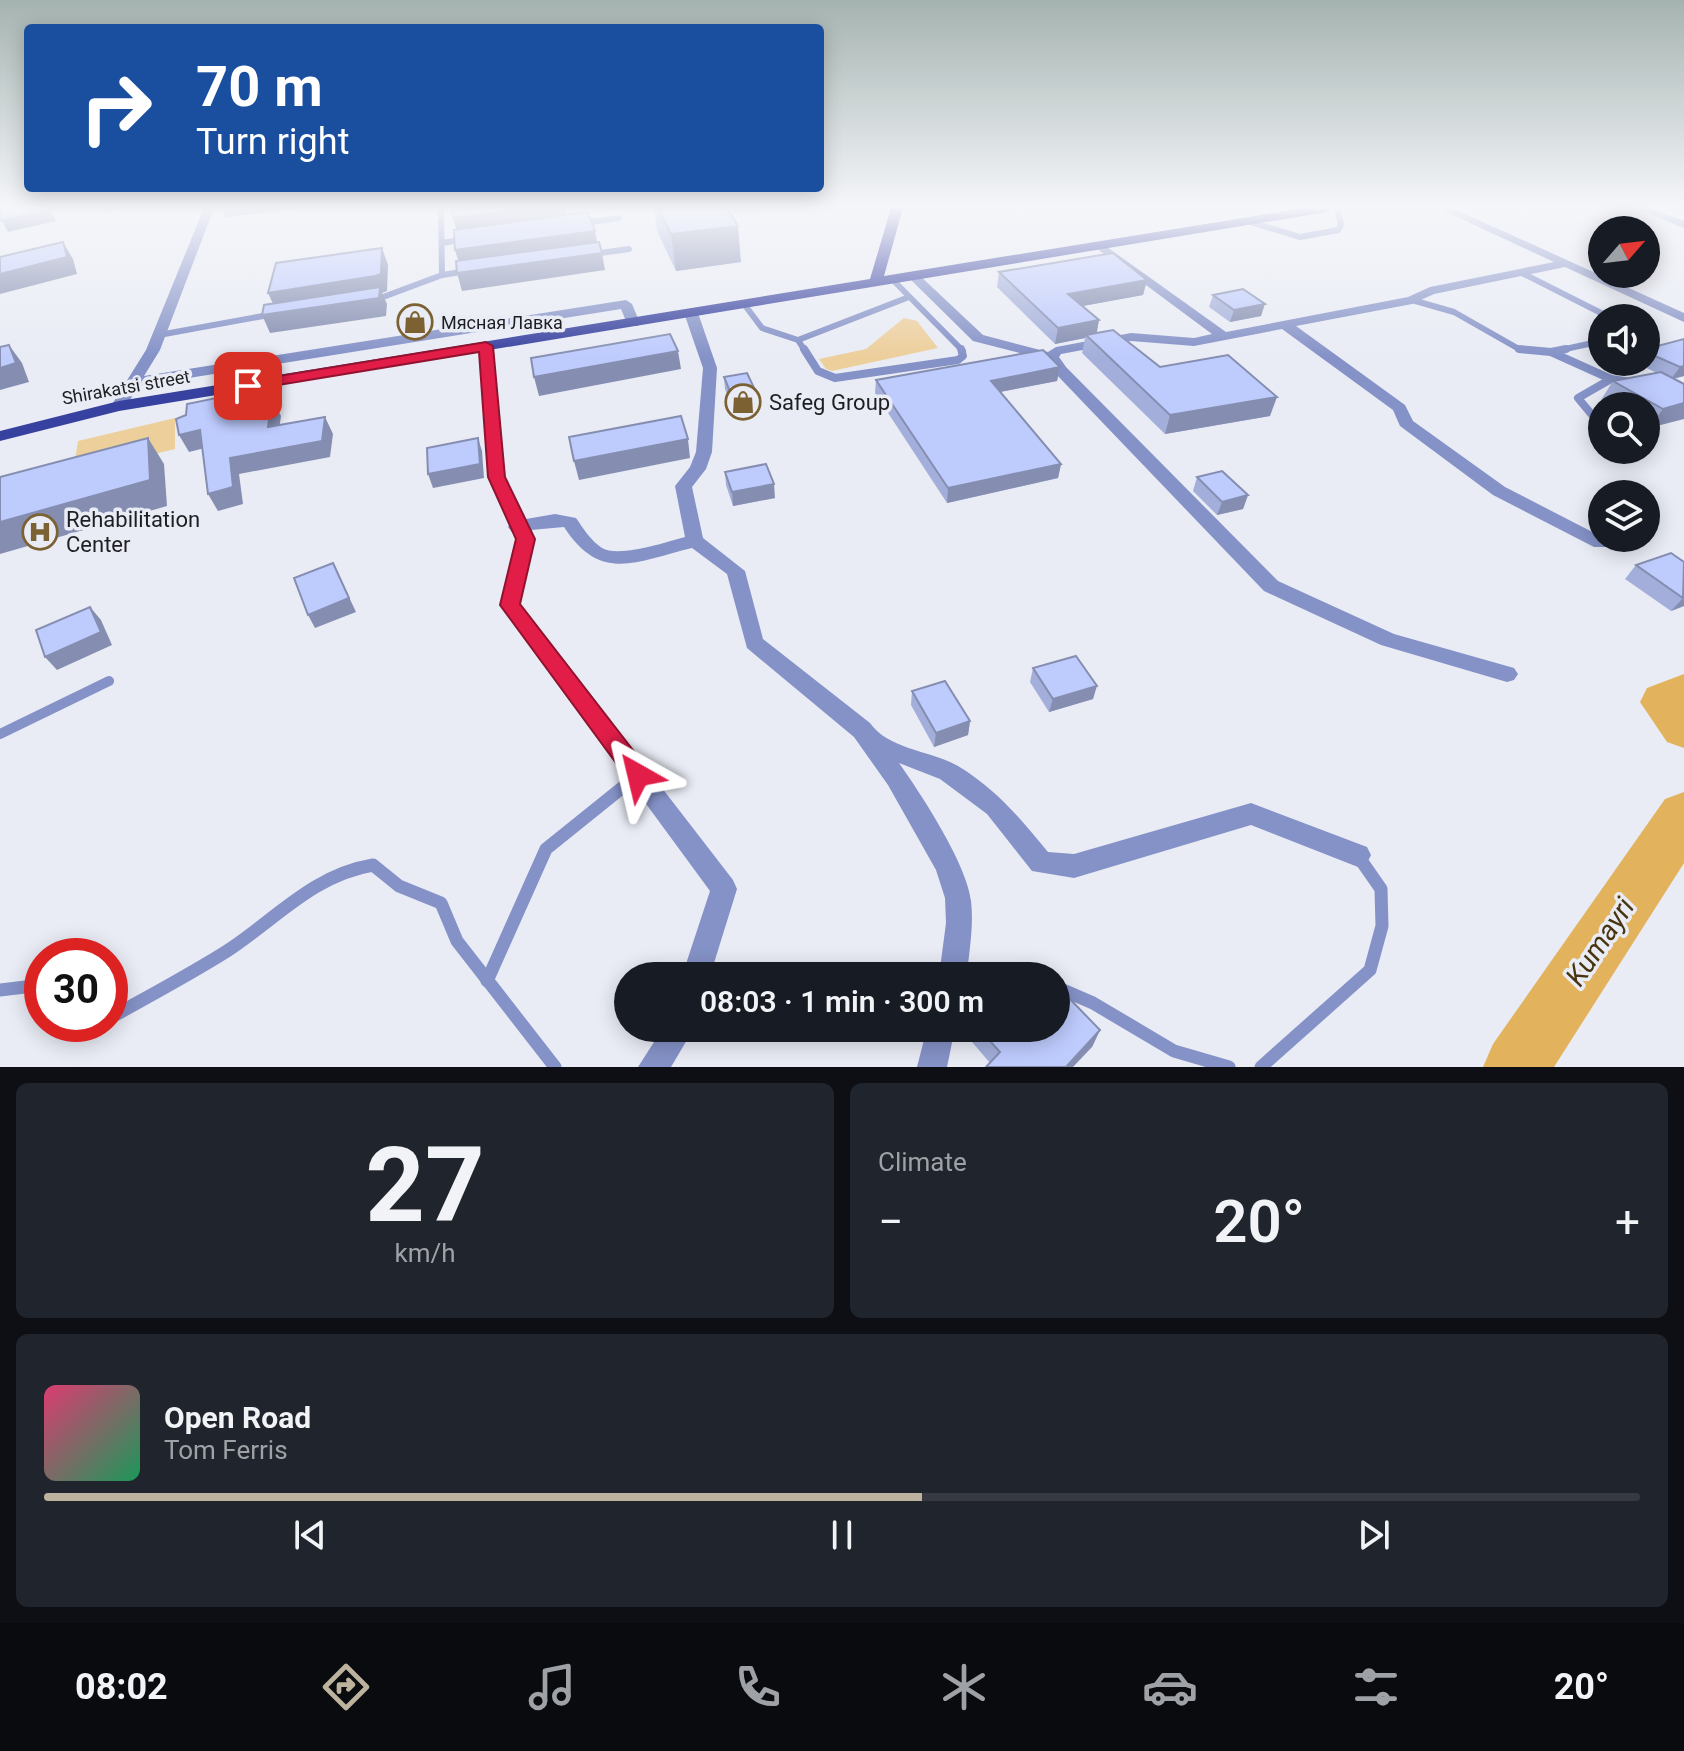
<!DOCTYPE html>
<meta charset="utf-8">
<style>
body{margin:0;font-family:Roboto,sans-serif;background:#20242c;color:#f1f3f6;height:100vh;display:flex;flex-direction:column;font-size:30px;white-space:nowrap}
*{box-sizing:border-box;margin:0}
p{font-size:26px;color:#9ea1a6}
.icon{flex:none;width:44px;height:44px;fill:none;stroke:currentColor;stroke-width:2;stroke-linecap:round;stroke-linejoin:round}
.map{position:relative;height:1067px;overflow:hidden}
.drawer{display:flex;flex-direction:column;gap:16px;padding:16px;background:#0d0f14;flex:1}
.drawer>*{flex:none}
.top-card{position:absolute;left:24px;top:24px;width:800px;height:168px;border-radius:8px;box-shadow:0 4px 20px #0003;background:#1a4fa0;color:#fff;overflow:hidden}
.needle{width:52px;rotate:62deg}
.buttons{position:absolute;left:1588px;top:216px;display:grid;gap:16px}
.buttons a{display:grid;place-items:center;width:72px;height:72px;border-radius:50%;background:#171b24;box-shadow:0 4px 20px #0003;font-size:40px}
.speed{position:absolute;left:24px;top:938px;display:flex;gap:16px;font-size:40px;font-weight:700;text-align:center}
.speed>*{display:grid;place-content:center;width:104px;height:104px;border-radius:50%;background:#171b24;box-shadow:0 4px 20px #0003;line-height:1}
.speed .limit{border:12px solid #d22;background:#fff;color:#111}
.pin{position:absolute;display:grid;place-items:center;width:68px;height:68px;color:#fff;margin:-34px;border-radius:16px;box-shadow:0 4px 12px #0006}
.me{position:absolute;width:88px;margin:-44px;rotate:323deg;stroke-linejoin:round;filter:drop-shadow(0 0 6px #0008)}
.turn{display:flex;align-items:center;gap:28px;height:168px;padding:0 40px;font-size:36px}
.turn .icon{width:104px;height:104px;stroke-width:2.5}
.turn b{display:block;font-size:56px;line-height:68px}
.big{font-size:60px;font-weight:600;line-height:1.1}
.drawer .widget{flex:1;display:flex;flex-direction:column;justify-content:center;gap:12px;min-width:0;padding:0 28px;border-radius:12px;background:#20242c}
.drawer .dial{align-items:center;gap:0}
.dial b{font-size:104px;line-height:1}
.song{display:flex;align-items:center;gap:24px}
.cover{width:96px;height:96px;border-radius:12px;background:linear-gradient(135deg,hsl(340 70% 55%),hsl(150 70% 35%))}
.played{height:8px;border-radius:4px;background:linear-gradient(90deg,#bcb29e 55%,#363941 55%)}
.keys{display:flex;justify-content:space-around;direction:ltr}
.heat{display:flex;justify-content:space-between;align-items:center;font-size:44px;direction:ltr}
.drawer .tiles{flex:1;display:grid;gap:16px;grid-template-columns:1fr 1fr}
.widget:last-child{grid-column:span 2}
.trip{position:absolute;left:614px;top:962px;width:456px;height:80px;border-radius:40px;background:#171b24;box-shadow:0 4px 20px #0003;font-weight:600;line-height:80px;text-align:center}
.tab-bar{display:flex;height:128px;justify-content:space-around;align-items:center;background:#090b0e;color:#9ea1a6}
.tab-bar .icon{width:56px;height:56px}
.tab-bar .selected{color:#bcb29e}
.tab-bar b{font-size:36px;color:#f1f3f6}
.map>svg:first-child{display:block}
.green{fill:#edcf9c}
.lines{fill:none;stroke-linecap:round;stroke-linejoin:round}
.river{fill:#e2b25c;fill-rule:evenodd}
.lane-far3{stroke:#8592c7;stroke-width:6}
.lane-far2{stroke:#8592c7;stroke-width:8}
.lane-far1{stroke:#8592c7;stroke-width:10}
.lane{stroke:#8592c7;stroke-width:13}
.street{fill:#8592c7;fill-rule:evenodd}
.primary{fill:#37419f;fill-rule:evenodd}
.wall{fill:#a3afda}
.shaded-wall{fill:#858eb1}
.building{fill:#becbfd;stroke:#858eb1;stroke-width:2}
.route{fill:#e11d48;stroke:#92132f;stroke-width:2}
.labels{text-anchor:middle;dominant-baseline:central;stroke-width:7;stroke-linejoin:round;paint-order:stroke}
.far-poi-label{font-size:18px;fill:#1d1e21;stroke:#e9ecf5;text-anchor:start}
.far-street-label{font-size:18px;fill:#1d1e21;stroke:#e9ecf5}
.poi-label{font-size:22px;fill:#1d1e21;stroke:#e9ecf5;text-anchor:start}
.near-water-label{font-size:28px;font-style:italic;fill:#48340f;stroke:#e9ecf5}
</style>
<div class="map">
<svg width="1684" height="1067" viewBox="0 0 1684 1067">
<rect width="100%" height="100%" fill="#e9ecf5"/>
<g class="green">
<polygon points="904,318 917,321 938,348 832,371 826,369 819,359 866,349"/>
<polygon points="175,418 175,449 73,474 78,441"/>
</g>
<g class="lines">
<g class="river">
<polygon points="1684,674 1684,748 1667,742 1640,702 1647,688"/>
<polygon points="1684,792 1684,863 1554,1067 1483,1067 1493,1044 1665,799"/>
</g>
<g class="lane-far3">
<polyline points="441,208 442,275"/>
<polyline points="1247,221 1300,237 1338,230 1341,225 1337,208"/>
<polyline points="583,223 619,218"/>
<polyline points="442,243 465,239"/>
<polyline points="593,254 629,249"/>
<polyline points="1522,273 1611,318"/>
<polyline points="892,279 963,351"/>
<polyline points="375,300 442,275 467,271"/>
<polyline points="1412,300 1454,312 1519,349 1538,351"/>
<polyline points="744,304 762,328 798,340 805,351"/>
<polyline points="159,335 274,314"/>
<polyline points="798,340 909,297"/>
<polyline points="1556,351 1602,341"/>
</g>
<g class="lane-far2">
<polyline points="804,349 818,371 835,378 958,360 963,356 961,349"/>
<polyline points="1519,349 1551,352 1611,379 1631,382"/>
<polyline points="1551,352 1566,349"/>
<polyline points="1602,427 1578,398 1611,379"/>
</g>
<polyline class="lane-far1" points="0,734 109,681"/>
<g class="lane">
<polyline points="487,981 546,849 638,775"/>
<polyline points="1056,987 1093,1003 1174,1051 1229,1067"/>
<polyline points="0,990 42,985"/>
<path d="M110,1018C149,996 189,975 227,951C276,919 313,875 373,865L399,886L441,903L457,941L555,1067"/>
<polyline points="1261,1067 1370,970 1382,926 1381,889 1358,856"/>
</g>
<g class="street">
<polygon points="204,208 214,208 160,350 144,376 626,300 632,304 640,323 638,326 628,326 621,309 139,386 124,409 114,409 111,406 146,350"/>
<polygon points="1438,208 1452,208 1684,313 1684,322 1565,267 1434,294 1412,304 1296,326 1405,405 1413,421 1505,487 1606,539 1609,543 1606,547 1594,547 1493,495 1400,426 1393,410 1282,329 1194,346 1131,341 1061,354 1059,357 1066,367 1278,581 1394,634 1514,668 1518,674 1514,680 1507,682 1381,645 1264,591 1055,373 1047,360 973,341 907,276 917,273 983,335 1048,352 1056,347 1131,333 1194,338 1212,334 1096,248 1096,244 1100,242 1226,332 1408,297 1430,287 1554,262"/>
<polygon points="1636,208 1651,208 1684,221 1684,228"/>
<path d="M691,309L698,313L717,368L712,452L706,469L692,487L703,538L745,571L763,639L870,723C889,750 930,750 958,766C996,789 1020,818 1048,852L1074,854L1251,803L1367,847L1371,855L1367,863L1358,867L1251,825L1074,878L1032,871L987,814L940,779L899,763C921,794 967,864 971,901C974,926 969,951 967,976H939L946,923L945,898L936,870L888,785L854,737L747,648L727,574L692,548C637,561 601,584 564,527L531,530L535,539L520,604L733,880L737,889L710,976H682L710,891L500,605L517,539L508,527L510,524L489,477L479,346L486,342L493,346L505,477L526,519L555,514L576,518C583,528 591,541 602,548C619,558 666,542 685,537L675,486L690,467L696,452L703,368L684,313Z"/>
<polygon points="663,1028 694,1028 671,1067 638,1067"/>
<polygon points="927,1028 955,1028 947,1067 917,1067"/>
</g>
<polygon class="primary" points="891,208 903,208 884,276 1304,208 1333,208 1327,212 119,411 0,441 0,431 119,401 870,279"/>
</g>
<g class="wall">
<polygon points="654,208 759,208 757,212 728,211 741,262 676,271 657,231"/>
<polygon points="814,208 841,208 840,211 815,209"/>
<polygon points="999,272 1147,280 1143,295 1083,306 1099,320 1096,333 1160,367 1270,416 1165,434 1082,353 1085,338 1055,344 997,287"/>
<polygon points="1213,295 1261,316 1230,322 1209,307"/>
<polygon points="1684,339 1684,376 1674,379 1684,384 1649,428 1646,426 1646,406 1611,406 1601,400 1613,381 1657,373 1634,362 1646,362 1646,349"/>
<polygon points="1060,367 1057,381 1000,392 1061,464 1058,478 947,503 875,393 876,380"/>
<polygon points="724,377 756,403 732,407 725,389"/>
<polygon points="725,472 775,498 733,506 726,485"/>
<polygon points="1197,477 1248,495 1243,509 1217,515 1193,491"/>
<polygon points="1684,562 1684,606 1671,611 1625,579 1636,565"/>
<polygon points="1033,668 1093,699 1049,712 1030,682"/>
<polygon points="912,691 970,721 968,735 934,747 911,705"/>
<polygon points="976,1028 1017,1028 1023,1035 1100,1030 1092,1047 990,1063 972,1042"/>
</g>
<g class="shaded-wall">
<polygon points="103,208 123,208 106,212"/>
<polygon points="221,208 302,208 226,217"/>
<polygon points="529,208 565,208 567,219 458,235 453,218"/>
<polygon points="50,210 56,221 8,232 2,221"/>
<polygon points="738,226 741,262 676,271 671,234"/>
<polygon points="595,231 598,247 460,266 455,250"/>
<polygon points="63,242 73,259 77,274 0,294 0,274"/>
<polygon points="382,248 388,265 387,291 382,293 387,304 386,316 270,333 262,315 276,310 268,293"/>
<polygon points="602,253 605,270 462,291 457,273"/>
<polygon points="1147,280 1143,295 1066,309 1068,294"/>
<polygon points="1265,304 1261,316 1230,322 1234,310"/>
<polygon points="1099,320 1096,337 1086,335 1085,338 1055,344 1058,328"/>
<polygon points="9,345 22,363 29,382 0,390 0,368"/>
<polygon points="678,351 681,369 539,396 534,377"/>
<polygon points="1684,366 1684,376 1671,379 1680,367"/>
<polygon points="1060,367 1057,381 989,394 991,381"/>
<polygon points="755,390 756,403 732,407 731,394"/>
<polygon points="1277,397 1270,416 1165,434 1170,415"/>
<polygon points="272,399 281,416 277,444 268,427"/>
<polygon points="1684,403 1684,419 1649,428 1663,409"/>
<polygon points="325,417 333,434 330,457 239,474 243,504 218,511 208,494 230,458"/>
<polygon points="200,430 209,447 189,452 179,435"/>
<polygon points="148,438 164,464 167,506 0,554 0,522"/>
<polygon points="478,438 482,451 484,478 433,488 428,474"/>
<polygon points="688,439 690,458 579,480 574,461"/>
<polygon points="1061,464 1058,478 947,503 948,488"/>
<polygon points="774,484 775,498 733,506 732,492"/>
<polygon points="1248,495 1243,509 1217,515 1222,502"/>
<polygon points="333,563 356,612 315,628 308,615"/>
<polygon points="1684,597 1684,606 1671,611"/>
<polygon points="90,607 101,620 112,645 57,670 45,657"/>
<polygon points="1097,686 1093,699 1049,712 1053,699"/>
<polygon points="970,721 968,735 934,747 936,733"/>
<polygon points="1100,1030 1092,1047 1073,1067 1066,1067"/>
</g>
<g class="building">
<polygon points="0,208 48,208 50,210 2,221 0,218"/>
<polygon points="452,208 529,208 453,218"/>
<polygon points="658,208 727,208 738,226 671,234"/>
<polygon points="588,212 595,231 455,250 454,230"/>
<polygon points="63,242 67,257 0,274 0,257"/>
<polygon points="599,242 602,253 457,273 456,261"/>
<polygon points="382,248 381,274 375,276 268,293 276,263"/>
<polygon points="1113,253 1147,280 1068,294 1099,320 1058,328 999,272"/>
<polygon points="380,287 379,298 262,315 264,305"/>
<polygon points="1243,289 1265,304 1234,310 1213,295"/>
<polygon points="1113,330 1160,367 1228,355 1277,397 1170,415 1086,335"/>
<polygon points="670,334 678,351 534,377 531,358"/>
<polygon points="1684,339 1684,366 1680,367 1646,352 1646,349"/>
<polygon points="9,345 16,363 0,368 0,347"/>
<polygon points="1043,350 1060,367 991,381 1061,464 948,488 876,380"/>
<polygon points="1661,372 1684,384 1684,403 1663,409 1613,381"/>
<polygon points="747,373 755,390 731,394 724,377"/>
<polygon points="253,382 272,399 268,427 325,417 322,441 230,458 233,487 208,494 200,430 179,435 176,419 186,415 187,404 251,391"/>
<polygon points="681,416 688,439 574,461 569,437"/>
<polygon points="148,438 150,480 0,522 0,477"/>
<polygon points="478,438 480,464 428,474 427,448"/>
<polygon points="766,464 774,484 732,492 725,472"/>
<polygon points="1222,471 1248,495 1222,502 1197,477"/>
<polygon points="1671,553 1684,562 1683,598 1636,565"/>
<polygon points="333,563 349,598 308,615 294,578"/>
<polygon points="90,607 101,632 45,657 36,630"/>
<polygon points="1076,656 1097,686 1053,699 1033,668"/>
<polygon points="945,681 970,721 936,733 912,691"/>
<polygon points="1064,993 1100,1030 1066,1067 986,1067 1000,1052 978,1028 1017,1028 1023,1035 1030,1028 1056,1028 1056,1001"/>
</g>
<linearGradient id="sky" x2="0" y2="1"><stop stop-color="#a5b3b0"/><stop offset="0.58" stop-color="#f5f6fa"/><stop offset="1" stop-color="#f5f6fa" stop-opacity="0"/></linearGradient>
<rect width="1684" height="357" fill="url(#sky)"/>
<polygon class="route" points="486,342 493,346 505,477 535,539 520,604 646,767 650,775 646,782 638,785 630,782 500,605 516,539 488,477 479,352 248,390 240,386 248,381"/>
<defs>
<symbol id="shop-ring" viewBox="-11 -11 22 22"><circle r="9.5" fill="#e9ecf5" stroke="#7c6233" stroke-width="1.5"/><path d="M-5-2.5h2.3a2.7 3.5 0 0 1 5.4 0H5L5.5 6h-11ZM-1.5-2.5h3a1.5 2.3 0 0 0-3 0Z" fill="#7c6233"/></symbol>
<symbol id="hospital-ring" viewBox="-11 -11 22 22"><circle r="9.5" fill="#e9ecf5" stroke="#7c6233" stroke-width="1.5"/><path d="M-5-5h3v3.5h4V-5h3V5h-3V1.5h-4V5h-3Z" fill="#7c6233"/></symbol>
</defs>
<g fill-rule="evenodd">
<use href="#shop-ring" x="395" y="302" width="40" height="40"/>
<use href="#shop-ring" x="723" y="382" width="40" height="40"/>
<use href="#hospital-ring" x="20" y="512" width="40" height="40"/>
</g>
<g class="labels">
<g class="far-poi-label">
<text x="441" y="322">Мясная Лавка</text>
</g>
<g class="far-street-label">
<text transform="translate(126 387) rotate(-10)">Shirakatsi street</text>
</g>
<g class="poi-label">
<text x="769" y="402">Safeg Group</text>
<text x="66" y="519">Rehabilitation<tspan x="66" dy="25">Center</tspan></text>
</g>
<g class="near-water-label">
<text transform="translate(1600 942) rotate(-56)">Kumayri</text>
</g>
</g>
</svg>
<div class="buttons">
<a><svg class="needle" viewBox="-14 -14 28 28"><path d="M0-13l5 13h-10z" fill="#e53935"/><path d="M0 13l5-13h-10z" fill="#9ea1a6"/></svg></a>
<a><svg class="icon" aria-label="sound" viewBox="0 0 24 24"><path d="M4 9h4l5-4v14l-5-4H4zM17 9q2 3 0 6"/></svg></a>
<a><svg class="icon" aria-label="search" viewBox="0 0 24 24"><circle cx="10" cy="10" r="6"/><path d="M15 15l6 6"/></svg></a>
<a><svg class="icon" aria-label="layers" viewBox="0 0 24 24"><path d="M12 4l9 5-9 5-9-5zM3 14l9 5 9-5"/></svg></a>
</div>
<div class="speed"><div class="limit">30</div></div>
<div class="pin" style="left:248px;top:386px;background:#d93025"><svg class="icon" aria-label="arrive" viewBox="0 0 24 24"><path d="M6 21V4h12l-3 4 3 4H6"/></svg></div>
<svg class="me" style="left:638px;top:775px" viewBox="-20 -20 40 40"><path d="M0-17L14 15 0 8-14 15z" fill="#e11d48" stroke="#fff" stroke-width="4"/></svg>
<div class="trip">08:03 · 1 min · 300 m</div>
<div class="top-card">
<div class="turn"><svg class="icon" aria-label="right" viewBox="0 0 24 24"><path d="M7 20v-9h11M14 6l5 5-5 5"/></svg><div><b>70 m</b>Turn right</div></div>
</div>
</div>
<section class="drawer">
<div class="tiles">
<div class="widget dial"><b>27</b><p>km/h</p></div>
<div class="widget"><p>Climate</p>
<div class="heat"><a>−</a><b class="big">20°</b><a>+</a></div>
</div>
<div class="widget">
<div class="song"><i class="cover"></i><div><b>Open Road</b><p>Tom Ferris</p></div></div>
<div class="played"></div>
<div class="keys"><svg class="icon" aria-label="previous" viewBox="0 0 24 24"><path d="M18 5L8 12l10 7zM5 5v14"/></svg><svg class="icon" aria-label="pause" viewBox="0 0 24 24"><path d="M8 5v14M16 5v14"/></svg><svg class="icon" aria-label="next" viewBox="0 0 24 24"><path d="M6 5l10 7-10 7zM19 5v14"/></svg></div>
</div>
</div>
</section>
<nav class="tab-bar">
<b>08:02</b>
<svg class="icon selected" aria-label="directions" viewBox="0 0 24 24"><path d="M12 3l9 9-9 9-9-9zM9 14v-3h6M13 9l2 2-2 2"/></svg>
<svg class="icon" aria-label="music" viewBox="0 0 24 24"><path d="M9 18V5l10-2v13"/><circle cx="6" cy="18" r="3"/><circle cx="16" cy="16" r="3"/></svg>
<svg class="icon" aria-label="phone" viewBox="0 0 24 24"><path d="M5 4h4l2 5-3 2q2 4 5 5l2-3 5 2v4C11 20 4 13 5 4z"/></svg>
<svg class="icon" aria-label="climate" viewBox="0 0 24 24"><path d="M12 3v18M4 7l16 10M4 17L20 7"/></svg>
<svg class="icon" aria-label="car" viewBox="0 0 24 24"><path d="M5 17H2v-5l4-1 3-4h7l3 4 3 1v5h-3M9 17h6M6 11h13"/><circle cx="7" cy="17" r="2"/><circle cx="17" cy="17" r="2"/></svg>
<svg class="icon" aria-label="filters" viewBox="0 0 24 24"><path d="M4 7h16M4 17h16"/><circle cx="9" cy="7" r="2"/><circle cx="15" cy="17" r="2"/></svg>
<b>20°</b>
</nav>
